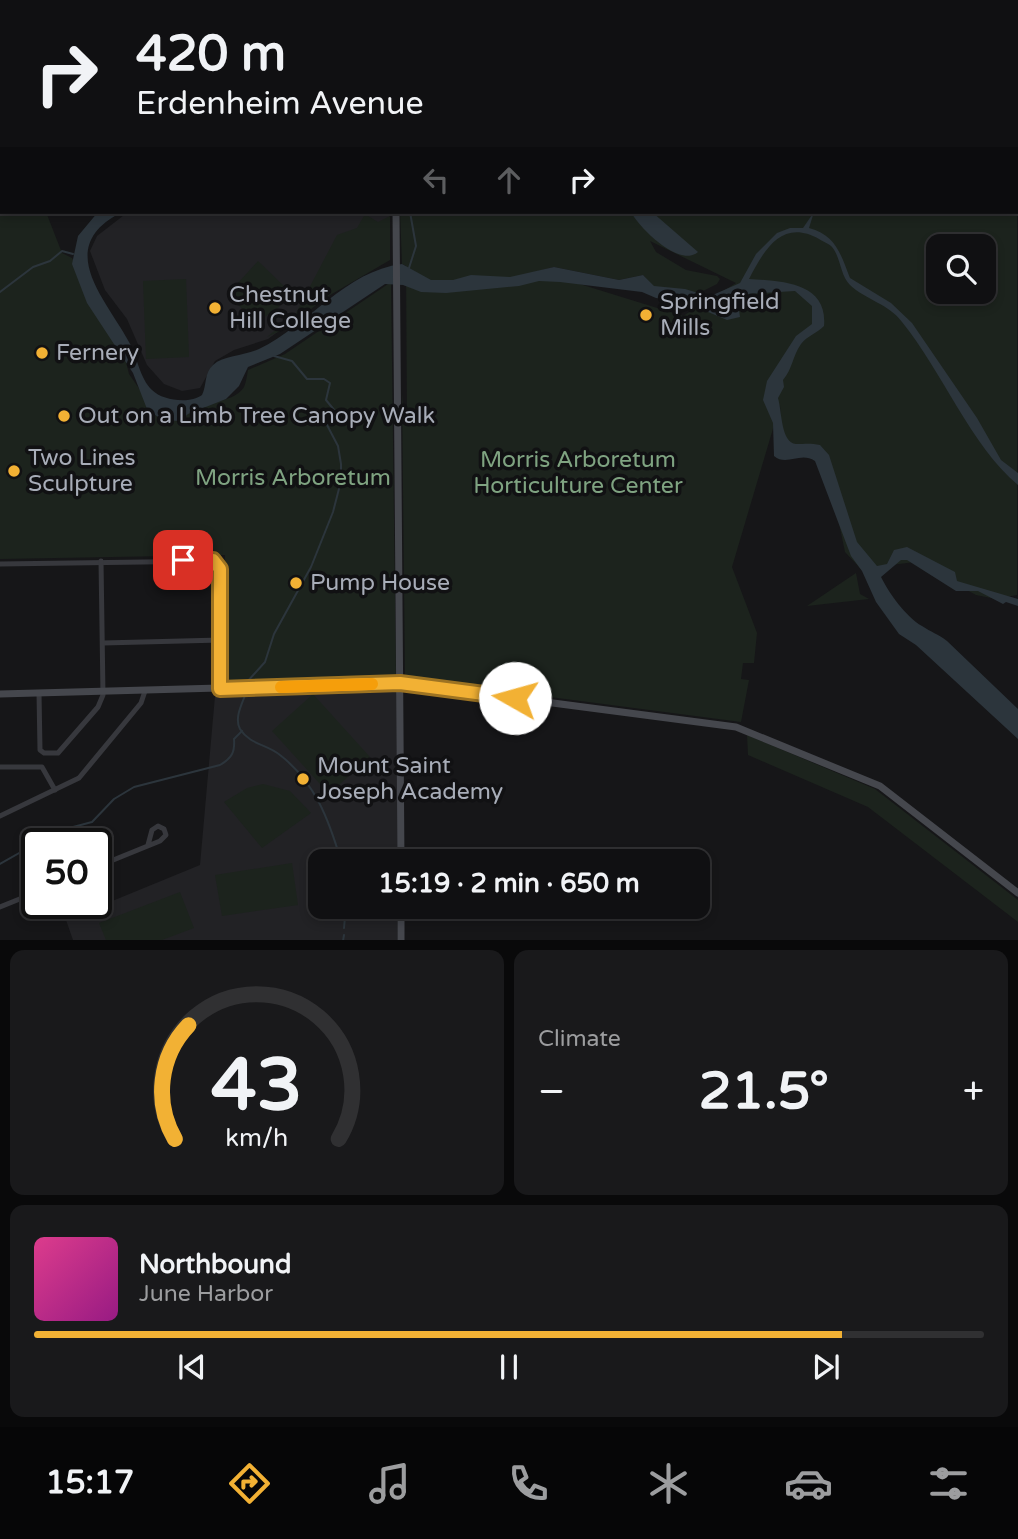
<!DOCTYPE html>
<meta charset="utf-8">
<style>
body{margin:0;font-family:"Varela Round",sans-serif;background:#19191b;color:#f1f3f6;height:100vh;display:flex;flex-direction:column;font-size:26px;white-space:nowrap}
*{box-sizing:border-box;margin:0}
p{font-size:23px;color:#9c9d9f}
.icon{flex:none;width:38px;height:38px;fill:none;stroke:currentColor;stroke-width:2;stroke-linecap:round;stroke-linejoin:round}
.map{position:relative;height:940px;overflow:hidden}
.drawer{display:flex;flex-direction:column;gap:10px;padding:10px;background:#09090a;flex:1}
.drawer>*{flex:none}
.guide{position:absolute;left:0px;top:0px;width:1018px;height:214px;box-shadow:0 4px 10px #0003,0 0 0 2px #303032;background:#101012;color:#f1f3f6;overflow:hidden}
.fabs{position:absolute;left:926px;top:234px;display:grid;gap:14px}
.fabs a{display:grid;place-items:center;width:70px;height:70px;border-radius:14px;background:#101012;box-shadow:0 4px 10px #0003,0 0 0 2px #303032;font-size:35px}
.speed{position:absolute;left:21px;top:828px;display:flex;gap:14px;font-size:35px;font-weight:700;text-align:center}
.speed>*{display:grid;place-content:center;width:91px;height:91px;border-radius:50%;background:#101012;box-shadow:0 4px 10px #0003,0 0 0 2px #303032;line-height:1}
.speed .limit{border:4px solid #111;border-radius:10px;background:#fff;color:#111}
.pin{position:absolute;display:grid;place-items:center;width:60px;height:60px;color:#fff;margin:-30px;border-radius:14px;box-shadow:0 4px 10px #0006}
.me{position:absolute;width:77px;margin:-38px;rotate:277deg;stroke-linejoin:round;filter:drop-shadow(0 0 5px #0008)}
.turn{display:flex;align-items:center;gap:24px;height:147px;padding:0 21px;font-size:32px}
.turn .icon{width:91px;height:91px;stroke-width:2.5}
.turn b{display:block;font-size:49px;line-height:60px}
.lanes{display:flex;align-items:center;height:66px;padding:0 21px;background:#0003;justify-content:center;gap:35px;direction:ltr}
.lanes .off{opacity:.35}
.big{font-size:52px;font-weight:700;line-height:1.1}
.drawer .widget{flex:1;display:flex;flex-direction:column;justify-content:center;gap:10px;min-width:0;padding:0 24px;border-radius:14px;background:#19191b}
.drawer .dial{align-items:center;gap:0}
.dial svg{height:182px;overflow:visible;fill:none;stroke:#303032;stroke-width:7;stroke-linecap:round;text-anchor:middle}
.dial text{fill:#f1f3f6;stroke:none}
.song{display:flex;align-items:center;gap:21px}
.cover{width:84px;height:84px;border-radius:10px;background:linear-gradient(135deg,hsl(330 70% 55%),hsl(310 70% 35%))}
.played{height:7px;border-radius:4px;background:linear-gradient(90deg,#f2b134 85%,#303032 85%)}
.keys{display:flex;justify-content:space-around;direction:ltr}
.heat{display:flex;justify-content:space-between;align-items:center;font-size:38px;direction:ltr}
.drawer .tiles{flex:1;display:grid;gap:10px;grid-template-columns:1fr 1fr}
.widget:last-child{grid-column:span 2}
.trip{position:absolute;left:308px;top:849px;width:402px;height:70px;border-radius:14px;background:#101012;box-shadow:0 4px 10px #0003,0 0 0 2px #303032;font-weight:700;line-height:70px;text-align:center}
.tabs{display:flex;height:112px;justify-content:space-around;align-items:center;background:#060607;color:#9c9d9f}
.tabs .icon{width:49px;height:49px}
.tabs .current{color:#f2b134}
.tabs b{font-size:32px;color:#f1f3f6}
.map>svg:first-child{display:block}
.built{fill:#222225}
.green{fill:#1c231d;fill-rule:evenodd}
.water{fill:#2c353c}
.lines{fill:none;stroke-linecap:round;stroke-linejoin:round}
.stream{stroke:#2c353c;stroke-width:2}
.street{stroke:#37383d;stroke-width:5}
.secondary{stroke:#45474d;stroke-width:7}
.primary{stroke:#53555c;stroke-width:8}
.route-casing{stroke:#9d7322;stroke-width:18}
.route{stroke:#f2b134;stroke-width:12}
.slow{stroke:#f59e0b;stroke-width:12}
.poi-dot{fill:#f2b134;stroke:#111113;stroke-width:2.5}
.labels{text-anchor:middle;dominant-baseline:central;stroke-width:7;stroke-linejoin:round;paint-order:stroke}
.poi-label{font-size:23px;fill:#a8adb8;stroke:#111113;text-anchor:start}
.park-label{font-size:23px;fill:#7fa381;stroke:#111113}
</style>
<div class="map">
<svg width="1018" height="941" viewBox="0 0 1018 941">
<rect width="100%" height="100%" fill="#161618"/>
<g class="built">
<polygon points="128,212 389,212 389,259 325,297 268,339 234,350 215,361 200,388 182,391 164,384 147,365 127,319 105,290 90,251 97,236"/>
<polygon points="393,688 397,691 398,861 320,861 320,906 397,907 397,940 73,940 66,920 200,865 215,696"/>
</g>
<g class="green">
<polygon points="506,0 810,0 812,2 507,2"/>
<path d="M0,136L2,212H46L62,253L72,258L121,341L129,374L145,397C171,400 227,412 244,387C246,383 247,375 248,370L285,354L391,282L396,678L226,681L225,555L0,559Z"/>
<path d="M1017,210V595L996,599L976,595L915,562L891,565L874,583L845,552L825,456L812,450L799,457L783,455L780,405L732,567L757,633L754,663H743L741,679L749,680L741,722L405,678L402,393L404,420H407L406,266L402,264L400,212ZM650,241L736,283L683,316L554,276H519L554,267L619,280L643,275L654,287L699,293L717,284L720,279L717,276L686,270L656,252ZM938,247H984V292H938Z"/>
<polygon points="365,214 378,222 390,216 390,260 325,298 287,328 267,337 296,313 337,235 357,228"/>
<polygon points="258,261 290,292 278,308 260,320 249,315 227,295"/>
<polygon points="186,279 189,357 146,359 143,281"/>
<polygon points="856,573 860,594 869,599 807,606"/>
<polygon points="313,694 370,757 329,794 272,731"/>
<polygon points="747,735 875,789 1018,900 1018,922 868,807 748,755"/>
<polygon points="263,784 290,791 311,813 262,848 224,802 247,788"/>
<polygon points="292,863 298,905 222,916 215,875"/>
<polygon points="180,892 194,928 162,940 106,940 99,923"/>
</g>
<g class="water">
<path d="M98,212H122C53,247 105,298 129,342C137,356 140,379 152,390C163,401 190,404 202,395C207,385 204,373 213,365C224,355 245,356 259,349C309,325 345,271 402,264L431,280H453L471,275L510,277L554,267L619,280L643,275L654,286L685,289L705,295L715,294L740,283L756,254L777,233L790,228H803L814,212L809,228C836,235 841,255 850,278L891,303L912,323L977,418L1001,460L1018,473V485C971,446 942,371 902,322C889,304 866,300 850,285C840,275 841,258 832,247C830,244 823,242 819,239C782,218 764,250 749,279C781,281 828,282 824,326C817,333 807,336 801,344C792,357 793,368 783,380L784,387L778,398C782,412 781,443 796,444C805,444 811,443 820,445L829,455L857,542L877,566L887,564L894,550L907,547L955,572L957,581L1018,599V606L1006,602L1003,604L978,591H956L907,560H901L881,577C889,593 906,617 922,626C931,632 938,634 947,641L1018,709V739L916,645L899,634L876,602L862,571L851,556L815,461C800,451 787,467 774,456L773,423L763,400L767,381L796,336L812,324V306L795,291L747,294L738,303L740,317L727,320L687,303L656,298L642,292L560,282L539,281L519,286L446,293L421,292L403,285L385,284L280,354L248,367L239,386L226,399L188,414L180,421L162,420L147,409L133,373L87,303L72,264L78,236Z"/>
<path d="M631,212H652L698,252C680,268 640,229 631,212Z"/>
</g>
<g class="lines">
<g class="stream">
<polyline points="409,268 416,246 410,212"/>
<polyline points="0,292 33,267 50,261 62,251 73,254"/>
<polyline points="246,683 265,662 274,634 311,567 333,512 341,481 341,464 338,446 327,425 335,411 326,400 330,383 324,379 307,379 292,361 274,356"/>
<path d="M246,693C242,704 234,718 240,729C250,745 267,744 280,755C315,782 329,820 341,861"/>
<path d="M0,864L58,831L92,822L114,799L134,787L220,765C232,758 235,752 234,739L242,731"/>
<polyline points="344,928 346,906"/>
<polyline points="343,941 344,935"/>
</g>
<g class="street">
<polyline points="818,0 820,2"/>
<polyline points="1017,202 1018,204"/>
<polyline points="0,564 215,561 220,574 220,689"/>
<polyline points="103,643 221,640"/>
<polyline points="39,693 40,750 44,753 58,753 98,707 103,695 101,561"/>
<polyline points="0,767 42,767 55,790"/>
<polyline points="0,816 79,778 141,703 145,691"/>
<polyline points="96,867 160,841 166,835 164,829 158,826 152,830 148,845"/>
<polyline points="0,907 37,892"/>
</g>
<g class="secondary">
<polyline points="396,2 396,0"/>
<polyline points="396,212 401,861"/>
<polyline points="0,694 400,683 736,727 880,786 1018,893"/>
<polyline points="401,941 401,906"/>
</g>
<g class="primary">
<polyline points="244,0 263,2"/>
<polyline points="175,2 181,0"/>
<polyline points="284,2 333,2"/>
<polyline points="453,2 461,0"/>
<polyline points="0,130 2,130"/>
</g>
</g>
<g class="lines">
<defs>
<polyline id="route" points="183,560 213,560 220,569 220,689 400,683 515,698"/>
</defs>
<use href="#route" class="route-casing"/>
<use href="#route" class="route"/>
<polyline class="slow" points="281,687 372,684"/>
</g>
<g class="poi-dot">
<circle cx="215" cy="308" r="7"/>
<circle cx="646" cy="315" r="7"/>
<circle cx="42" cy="353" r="7"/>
<circle cx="64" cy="416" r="7"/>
<circle cx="14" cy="471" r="7"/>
<circle cx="296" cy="583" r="7"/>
<circle cx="303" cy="779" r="7"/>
</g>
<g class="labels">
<g class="poi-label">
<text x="229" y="295">Chestnut<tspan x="229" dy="26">Hill College</tspan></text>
<text x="660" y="302">Springfield<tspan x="660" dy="26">Mills</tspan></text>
<text x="56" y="353">Fernery</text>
<text x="78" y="416">Out on a Limb Tree Canopy Walk</text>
<text x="28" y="458">Two Lines<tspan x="28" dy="26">Sculpture</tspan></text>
<text x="310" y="583">Pump House</text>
<text x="317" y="766">Mount Saint<tspan x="317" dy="26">Joseph Academy</tspan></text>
</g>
<g class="park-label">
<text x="578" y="460">Morris Arboretum<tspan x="578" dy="26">Horticulture Center</tspan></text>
<text x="293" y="478">Morris Arboretum</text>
</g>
</g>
</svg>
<div class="fabs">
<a><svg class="icon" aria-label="search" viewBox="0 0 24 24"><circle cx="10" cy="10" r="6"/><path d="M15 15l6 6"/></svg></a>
</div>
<div class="speed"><div class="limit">50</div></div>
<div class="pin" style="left:183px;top:560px;background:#d93025"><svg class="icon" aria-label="arrive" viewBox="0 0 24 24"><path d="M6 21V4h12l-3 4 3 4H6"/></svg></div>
<svg class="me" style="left:515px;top:698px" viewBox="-20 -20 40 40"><circle r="19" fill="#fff"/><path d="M0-13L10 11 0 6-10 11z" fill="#f2b134"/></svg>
<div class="trip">15:19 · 2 min · 650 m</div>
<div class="guide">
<div class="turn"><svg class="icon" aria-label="right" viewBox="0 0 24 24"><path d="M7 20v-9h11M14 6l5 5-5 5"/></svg><div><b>420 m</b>Erdenheim Avenue</div></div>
<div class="lanes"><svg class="icon off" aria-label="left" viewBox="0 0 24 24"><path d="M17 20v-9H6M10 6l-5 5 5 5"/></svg><svg class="icon off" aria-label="ahead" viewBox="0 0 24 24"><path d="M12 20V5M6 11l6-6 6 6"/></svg><svg class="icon" aria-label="right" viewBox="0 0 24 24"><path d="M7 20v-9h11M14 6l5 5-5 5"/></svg></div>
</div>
</div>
<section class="drawer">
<div class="tiles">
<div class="widget dial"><svg viewBox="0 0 100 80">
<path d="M14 69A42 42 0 1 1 86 69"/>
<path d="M14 69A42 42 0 0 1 20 19" stroke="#f2b134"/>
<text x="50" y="56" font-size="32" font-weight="700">43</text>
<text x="50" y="72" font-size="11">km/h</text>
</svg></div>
<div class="widget"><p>Climate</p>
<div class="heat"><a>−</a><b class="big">21.5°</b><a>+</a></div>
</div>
<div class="widget">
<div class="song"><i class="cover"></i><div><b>Northbound</b><p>June Harbor</p></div></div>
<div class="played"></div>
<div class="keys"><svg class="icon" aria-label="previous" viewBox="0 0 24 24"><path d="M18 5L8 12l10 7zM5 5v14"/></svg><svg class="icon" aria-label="pause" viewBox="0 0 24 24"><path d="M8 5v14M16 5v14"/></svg><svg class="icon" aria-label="next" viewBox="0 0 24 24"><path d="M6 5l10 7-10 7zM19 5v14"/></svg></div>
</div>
</div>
</section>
<nav class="tabs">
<b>15:17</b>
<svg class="icon current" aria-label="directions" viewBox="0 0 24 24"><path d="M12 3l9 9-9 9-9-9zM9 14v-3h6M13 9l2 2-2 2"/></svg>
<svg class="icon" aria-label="music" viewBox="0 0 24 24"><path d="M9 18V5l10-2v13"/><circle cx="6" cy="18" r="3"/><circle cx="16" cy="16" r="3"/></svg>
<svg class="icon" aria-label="phone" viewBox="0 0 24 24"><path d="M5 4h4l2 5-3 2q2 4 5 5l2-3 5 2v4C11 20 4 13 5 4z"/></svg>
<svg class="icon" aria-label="climate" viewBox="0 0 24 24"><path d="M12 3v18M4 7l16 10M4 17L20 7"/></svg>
<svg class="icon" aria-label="car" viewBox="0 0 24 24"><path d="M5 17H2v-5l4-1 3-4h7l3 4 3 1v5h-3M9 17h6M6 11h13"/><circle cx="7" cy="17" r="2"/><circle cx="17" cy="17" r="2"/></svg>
<svg class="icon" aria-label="filters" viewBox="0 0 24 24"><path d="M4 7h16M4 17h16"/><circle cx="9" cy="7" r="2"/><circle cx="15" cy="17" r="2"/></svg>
</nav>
